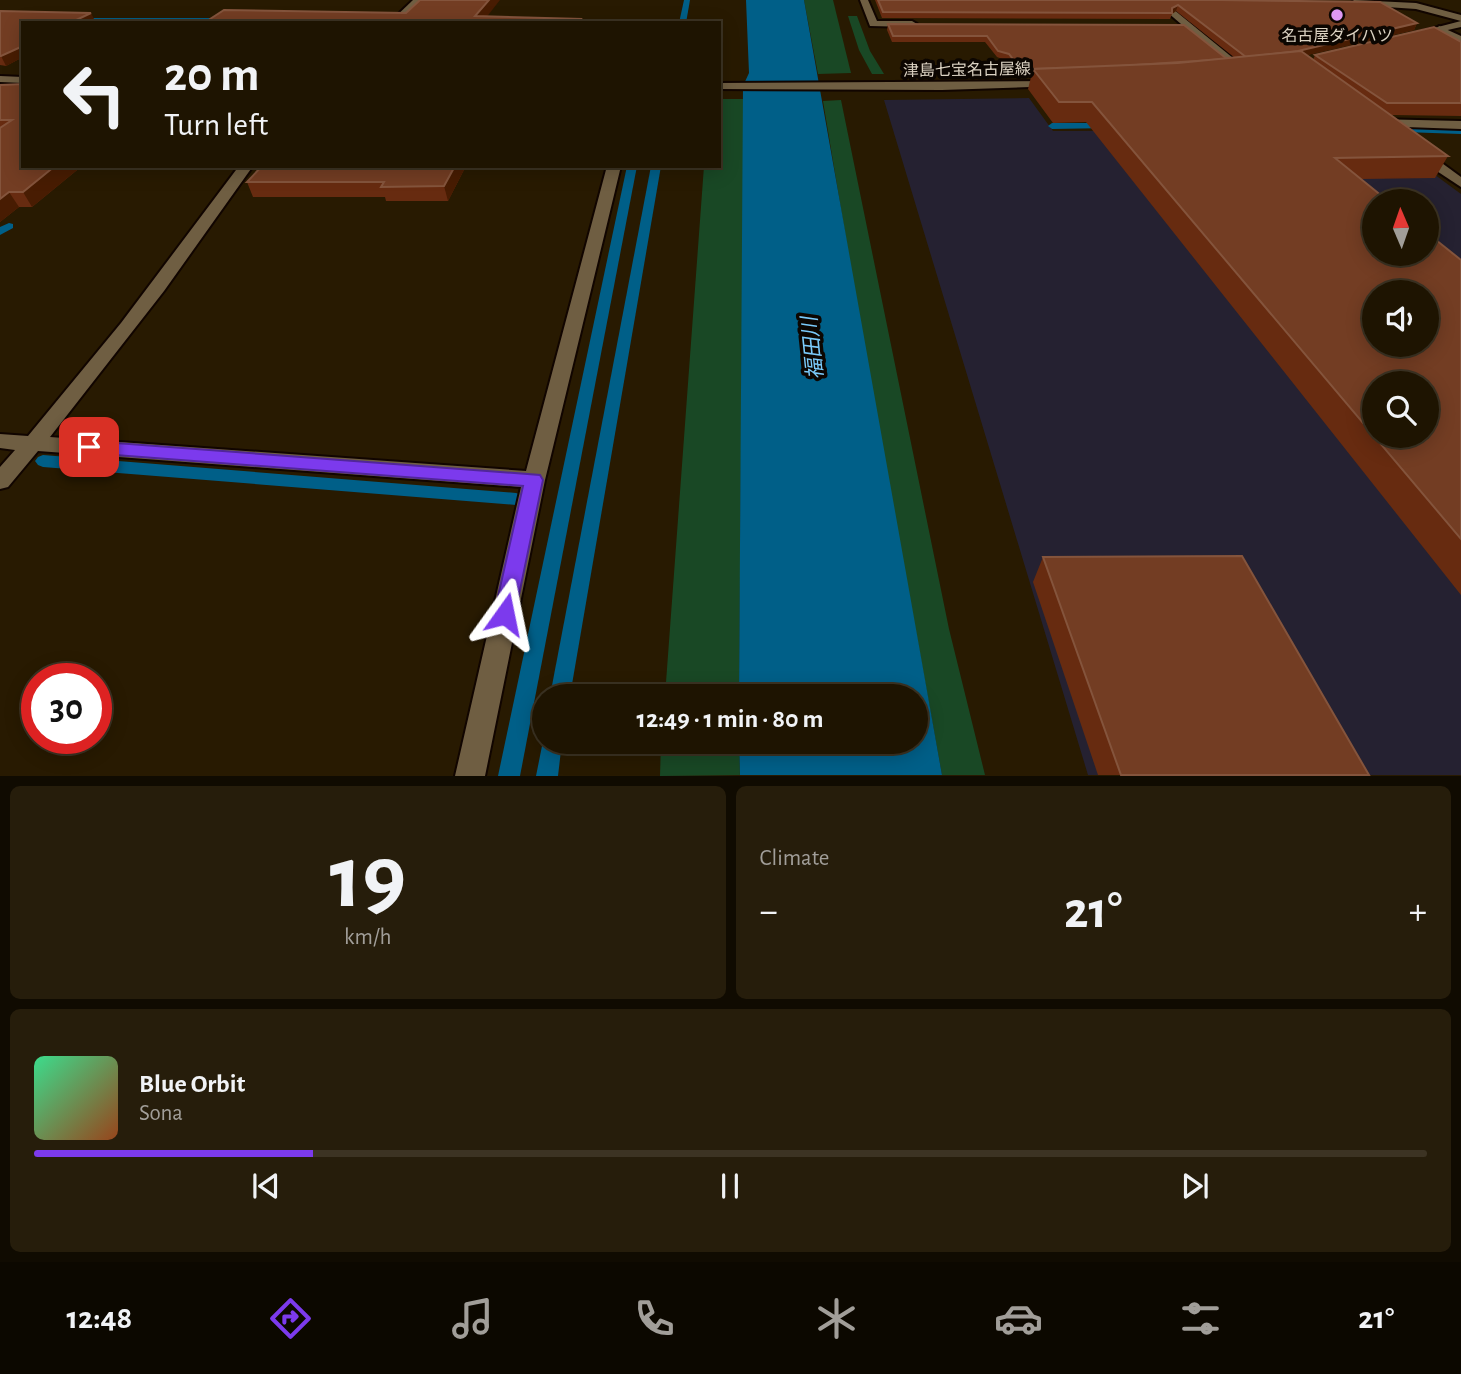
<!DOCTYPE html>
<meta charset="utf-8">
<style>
body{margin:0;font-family:"Alegreya Sans","Noto Sans JP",sans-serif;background:#261d0b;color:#f1f3f6;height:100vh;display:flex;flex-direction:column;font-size:26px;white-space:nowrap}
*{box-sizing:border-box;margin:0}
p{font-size:23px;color:#a19e99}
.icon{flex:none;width:38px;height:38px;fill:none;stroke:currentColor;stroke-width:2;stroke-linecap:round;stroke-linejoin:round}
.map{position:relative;height:776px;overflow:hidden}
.side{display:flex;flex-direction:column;gap:10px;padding:10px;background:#100b01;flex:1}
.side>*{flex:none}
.banner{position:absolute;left:21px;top:21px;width:700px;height:147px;border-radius:0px;box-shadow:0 4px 18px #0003,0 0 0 2px #3c3323;background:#1e1401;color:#f1f3f6;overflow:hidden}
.needle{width:46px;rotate:358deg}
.buttons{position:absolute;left:1362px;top:189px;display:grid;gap:14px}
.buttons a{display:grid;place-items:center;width:77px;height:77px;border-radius:50%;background:#1e1401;box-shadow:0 4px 18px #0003,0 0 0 2px #3c3323;font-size:35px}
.speed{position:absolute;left:21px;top:663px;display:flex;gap:14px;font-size:35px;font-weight:700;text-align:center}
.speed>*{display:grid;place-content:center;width:91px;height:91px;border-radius:50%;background:#1e1401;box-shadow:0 4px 18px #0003,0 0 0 2px #3c3323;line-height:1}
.speed .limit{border:10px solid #d22;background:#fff;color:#111}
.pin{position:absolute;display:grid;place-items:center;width:60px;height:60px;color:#fff;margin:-30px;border-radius:14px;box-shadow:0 4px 10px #0006}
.me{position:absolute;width:77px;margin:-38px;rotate:12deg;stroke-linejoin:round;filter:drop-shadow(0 0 5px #0008)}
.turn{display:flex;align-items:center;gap:24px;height:147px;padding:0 28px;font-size:32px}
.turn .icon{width:91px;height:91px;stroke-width:2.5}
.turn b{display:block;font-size:49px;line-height:60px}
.big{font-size:52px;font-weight:700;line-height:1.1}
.side .card{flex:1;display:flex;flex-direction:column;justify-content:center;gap:10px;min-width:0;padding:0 24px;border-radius:10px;background:#261d0b}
.side .dial{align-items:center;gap:0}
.dial b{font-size:91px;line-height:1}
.song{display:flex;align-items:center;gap:21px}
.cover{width:84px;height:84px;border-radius:10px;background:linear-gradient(135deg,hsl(150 70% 55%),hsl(20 70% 35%))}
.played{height:7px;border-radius:4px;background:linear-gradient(90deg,#7c3aed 20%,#3c3323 20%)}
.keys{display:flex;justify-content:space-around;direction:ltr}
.heat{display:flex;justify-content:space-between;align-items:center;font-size:38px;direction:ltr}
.side .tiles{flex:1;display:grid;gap:10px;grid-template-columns:1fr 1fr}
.card:last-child{grid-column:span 2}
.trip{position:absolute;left:532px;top:684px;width:396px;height:70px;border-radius:35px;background:#1e1401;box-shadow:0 4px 18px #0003,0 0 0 2px #3c3323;font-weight:700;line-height:70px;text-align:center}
.dock{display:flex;height:112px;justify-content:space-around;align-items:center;background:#0c0800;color:#a19e99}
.dock .icon{width:49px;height:49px}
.dock .selected{color:#7c3aed}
.dock b{font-size:32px;color:#f1f3f6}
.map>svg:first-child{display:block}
.industrial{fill:#252131;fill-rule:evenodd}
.green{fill:#194825}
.water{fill:#005f88}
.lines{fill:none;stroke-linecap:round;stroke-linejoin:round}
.stream{fill:#005f88;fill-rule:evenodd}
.minor-casing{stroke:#110500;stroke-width:4}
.tertiary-casing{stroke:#110500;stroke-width:4}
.secondary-casing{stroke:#110500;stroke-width:4}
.minor{fill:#6f5e42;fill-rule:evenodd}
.tertiary{fill:#6f5e42;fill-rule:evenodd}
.secondary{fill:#6f5e42;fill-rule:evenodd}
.wall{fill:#672b10}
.shaded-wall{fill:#481c02}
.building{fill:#733d23;stroke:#84543c;stroke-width:2;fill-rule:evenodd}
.route{fill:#7c3aed;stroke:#51269a;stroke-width:2}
.poi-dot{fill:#de98f2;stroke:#0c0601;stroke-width:2.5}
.labels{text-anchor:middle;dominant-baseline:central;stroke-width:7;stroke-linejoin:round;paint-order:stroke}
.far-poi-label{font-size:16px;fill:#dbd2c2;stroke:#0c0601}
.far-street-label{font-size:16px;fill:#dbd2c2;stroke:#0c0601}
.water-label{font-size:21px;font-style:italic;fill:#7bcbfb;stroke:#0c0601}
</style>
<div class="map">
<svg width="1461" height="776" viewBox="0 0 1461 776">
<rect width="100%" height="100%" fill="#281a01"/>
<path class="industrial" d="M1029,98L1053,131L1374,130L1461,194V775H1088L884,100ZM1374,201H1426V254H1374ZM1374,292H1426V345H1374ZM1374,383H1426V436H1374Z"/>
<g class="green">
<polygon points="804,0 833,0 851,73 818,74"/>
<polygon points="848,16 857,16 870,51 884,74 872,74 859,50"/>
<polygon points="719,99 744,99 739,696 665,696 704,166 719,166"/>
<polygon points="841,100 949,629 985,775 942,775 864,347 823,101"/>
<polygon points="661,742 739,742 740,775 660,776"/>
</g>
<polygon class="water" points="746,0 804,0 942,775 740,775 739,742 915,742 915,696 739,696 743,86 749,73"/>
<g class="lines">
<g class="stream">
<polygon points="684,0 690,0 686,23 679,23"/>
<polygon points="73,18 222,18 225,20 222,22 75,21"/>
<polygon points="1107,123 1111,126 1110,128 1052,129 1048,126 1052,123"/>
<polygon points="1401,127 1461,128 1461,134 1404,132 1401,131"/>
<polygon points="627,166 637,166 520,776 498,776"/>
<polygon points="651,166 661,166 570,696 550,696"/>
<polygon points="9,223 13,224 13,228 0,235 0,227"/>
<polygon points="43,455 516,493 522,495 524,499 522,503 516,505 43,467 38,465 35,461 38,457"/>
<polygon points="544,736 544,742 562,742 558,776 536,776"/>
</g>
<defs>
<g id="minor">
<polygon points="860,0 868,0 877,21 912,21 917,24 912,27 870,26"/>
<polygon points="1153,0 1162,0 1244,67 1244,71 1236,71"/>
<polygon points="1354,0 1416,3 1461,15 1461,21 1416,9 1357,5 1352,2"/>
<polygon points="1439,26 1461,36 1461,43 1436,31"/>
<polygon points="1374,119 1461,121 1461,129 1378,126 1374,125"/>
<polygon points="1414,150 1424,150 1461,177 1461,187 1414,156"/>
<polygon points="239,166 253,166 164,291 50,437 526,471 607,166 621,166 545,480 485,776 455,776 521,487 38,451 8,487 0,489 0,467 15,450 0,448 0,434 28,436 121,323"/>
</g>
<polygon id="tertiary" points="413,0 422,0 400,23 389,23"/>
<g id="secondary">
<polygon points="1461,21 1461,27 1412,38 1407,35"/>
<polygon points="0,76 23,77 23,83 0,82"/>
<polygon points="1054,81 1060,84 1058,86 942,90 719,89 719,83"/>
</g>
</defs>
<use href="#minor" class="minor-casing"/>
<use href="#tertiary" class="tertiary-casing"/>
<use href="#secondary" class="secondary-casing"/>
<use href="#minor" class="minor"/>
<use href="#tertiary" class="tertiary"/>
<use href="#secondary" class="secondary"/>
</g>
<g class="wall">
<polygon points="875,0 1220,0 1417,23 1414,30 1307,55 1313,60 1315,55 1461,42 1461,116 1391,115 1448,156 1435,178 1361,179 1461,260 1461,595 1086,122 1053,123 1028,89 1031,77 1020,78 1007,61 997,57 985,42 892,42 887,30 888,24 1227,59 1235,58 1176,11 1172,14 1170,19 882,18"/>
<polygon points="0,11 95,21 23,23 23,57 6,66 0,65"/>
<polygon points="0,85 23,166 82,166 32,207 19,207 0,222"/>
<polygon points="466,166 448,201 386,201 385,197 253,197 247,182"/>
<polygon points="1043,557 1369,775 1098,775 1033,582"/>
</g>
<g class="shaded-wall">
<polygon points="489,0 500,0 482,23 475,16"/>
<polygon points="1178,5 1176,11 1172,14 1172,8"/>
<polygon points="91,13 95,21 92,23 70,23"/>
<polygon points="1417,23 1414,30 1295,58 1243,64"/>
<polygon points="23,46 23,57 6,66 1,56"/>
<polygon points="55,166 82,166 32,207 23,192"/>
<polygon points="455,166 466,166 448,201 444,186"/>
<polygon points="9,192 19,207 0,222 0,199"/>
</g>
<g class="building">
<polygon points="420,0 489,0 475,16 581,19 579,23 204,23 224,10 406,13"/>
<polygon points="878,0 1220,0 1380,2 1417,23 1298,51 1246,57 1178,5 1172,8 1172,13 883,12"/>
<polygon points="0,11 91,13 70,23 23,23 23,46 1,56 0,56"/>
<polygon points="888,24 1184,25 1227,59 1104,67 1033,69 1034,71 1022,71 1009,54 998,51 987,36 893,36"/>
<polygon points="1434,27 1461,42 1461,103 1387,103 1315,55"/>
<path d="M1301,51L1448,156L1335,158L1388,201H1374V254H1426V232L1461,260V539L1092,102H1059L1033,69L1178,63ZM1374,292H1426V345H1374ZM1374,383H1426V436H1374Z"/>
<polygon points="23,84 23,166 55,166 23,192 9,192 0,199 0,128 12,120 0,120 0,85"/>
<polygon points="262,166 455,166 444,186 381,187 384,182 247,182"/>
<polygon points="1242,556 1369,775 1121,775 1043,557"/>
</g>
<polygon class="route" points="89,441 540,475 543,480 515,614 512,621 505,623 497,621 494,614 523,486 89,453 81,447"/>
<circle class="poi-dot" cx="1337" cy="15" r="7"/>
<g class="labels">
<g class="far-poi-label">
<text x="1337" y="36">名古屋ダイハツ</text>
</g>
<g class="far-street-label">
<text transform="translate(967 70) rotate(-1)">津島七宝名古屋線</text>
</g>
<g class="water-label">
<text transform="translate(813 348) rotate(-96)">福田川</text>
</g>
</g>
</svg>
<div class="buttons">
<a><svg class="needle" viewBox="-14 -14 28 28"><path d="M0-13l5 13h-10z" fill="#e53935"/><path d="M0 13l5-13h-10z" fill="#a19e99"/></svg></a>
<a><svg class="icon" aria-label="sound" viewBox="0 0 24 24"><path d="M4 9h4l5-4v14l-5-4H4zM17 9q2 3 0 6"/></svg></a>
<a><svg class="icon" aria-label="search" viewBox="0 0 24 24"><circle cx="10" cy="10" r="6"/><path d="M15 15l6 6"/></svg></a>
</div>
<div class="speed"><div class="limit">30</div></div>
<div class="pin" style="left:89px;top:447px;background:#d93025"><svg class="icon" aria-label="arrive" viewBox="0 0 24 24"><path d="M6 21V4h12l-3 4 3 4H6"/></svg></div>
<svg class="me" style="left:505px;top:614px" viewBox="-20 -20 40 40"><path d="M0-17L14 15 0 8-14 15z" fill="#7c3aed" stroke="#fff" stroke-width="4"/></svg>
<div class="trip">12:49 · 1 min · 80 m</div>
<div class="banner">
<div class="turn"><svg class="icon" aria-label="left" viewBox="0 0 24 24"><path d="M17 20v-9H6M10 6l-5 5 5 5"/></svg><div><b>20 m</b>Turn left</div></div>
</div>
</div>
<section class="side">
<div class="tiles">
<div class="card dial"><b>19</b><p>km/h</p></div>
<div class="card"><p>Climate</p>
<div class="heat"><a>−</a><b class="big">21°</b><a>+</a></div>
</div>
<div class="card">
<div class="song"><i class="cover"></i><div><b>Blue Orbit</b><p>Sona</p></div></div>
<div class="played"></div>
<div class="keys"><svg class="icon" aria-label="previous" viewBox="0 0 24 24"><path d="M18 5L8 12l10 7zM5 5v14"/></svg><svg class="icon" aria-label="pause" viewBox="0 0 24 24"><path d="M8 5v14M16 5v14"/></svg><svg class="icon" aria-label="next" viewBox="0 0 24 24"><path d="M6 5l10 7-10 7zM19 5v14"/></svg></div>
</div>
</div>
</section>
<nav class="dock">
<b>12:48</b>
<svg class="icon selected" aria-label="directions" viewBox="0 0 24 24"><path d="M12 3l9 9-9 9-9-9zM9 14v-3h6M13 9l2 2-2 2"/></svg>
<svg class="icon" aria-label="music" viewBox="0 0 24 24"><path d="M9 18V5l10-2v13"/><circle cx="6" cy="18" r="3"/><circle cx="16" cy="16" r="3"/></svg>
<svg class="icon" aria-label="phone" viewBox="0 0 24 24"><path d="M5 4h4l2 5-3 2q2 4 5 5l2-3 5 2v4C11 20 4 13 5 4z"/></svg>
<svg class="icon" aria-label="climate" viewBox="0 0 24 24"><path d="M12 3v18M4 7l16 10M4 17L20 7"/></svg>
<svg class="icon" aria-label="car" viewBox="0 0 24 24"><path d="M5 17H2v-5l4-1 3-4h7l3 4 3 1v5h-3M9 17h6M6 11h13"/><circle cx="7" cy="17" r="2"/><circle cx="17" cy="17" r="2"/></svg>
<svg class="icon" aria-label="filters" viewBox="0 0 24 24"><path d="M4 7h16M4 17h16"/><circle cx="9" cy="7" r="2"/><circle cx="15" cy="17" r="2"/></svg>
<b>21°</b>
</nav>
